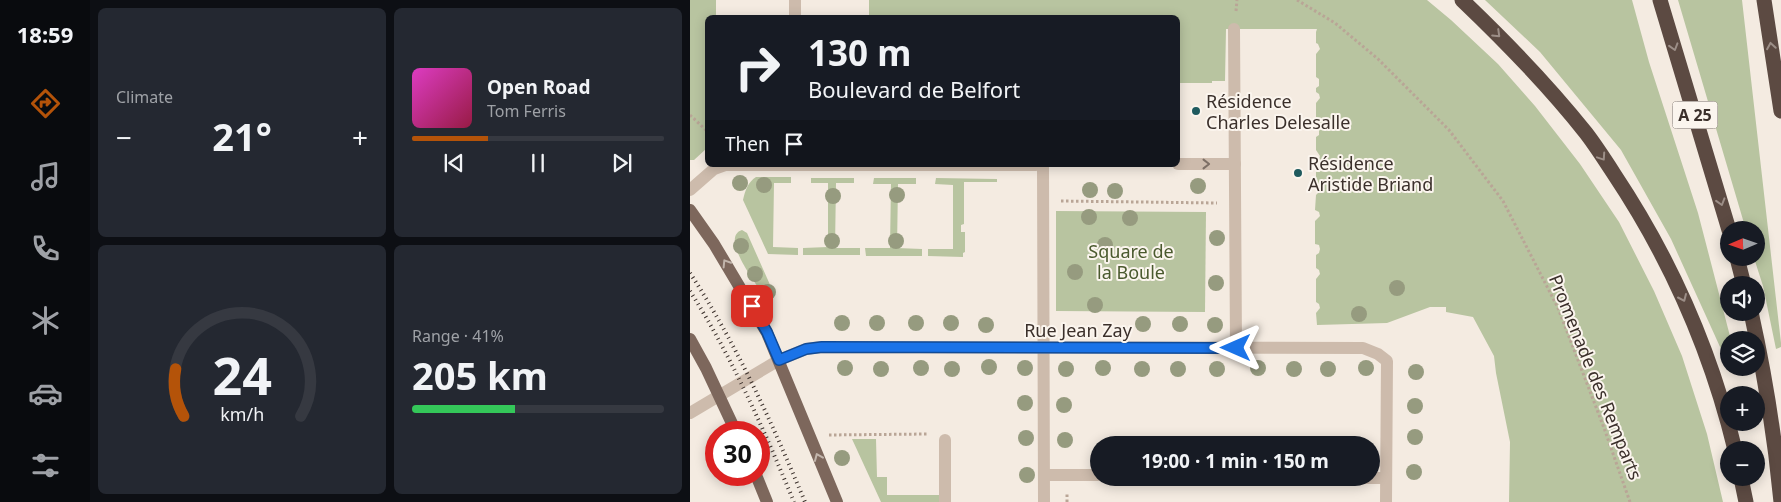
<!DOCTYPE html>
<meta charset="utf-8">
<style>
body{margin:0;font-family:"Noto Sans",sans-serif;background:#242831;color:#f1f3f6;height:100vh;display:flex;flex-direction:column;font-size:19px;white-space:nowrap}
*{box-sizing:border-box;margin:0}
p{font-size:16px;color:#9ea1a6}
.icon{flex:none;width:28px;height:28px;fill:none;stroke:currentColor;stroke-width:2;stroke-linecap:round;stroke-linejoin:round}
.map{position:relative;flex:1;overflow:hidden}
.drawer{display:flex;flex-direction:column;gap:8px;padding:8px;background:#0d0f14;width:600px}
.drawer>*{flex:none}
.banner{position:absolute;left:15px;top:15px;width:475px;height:152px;border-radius:8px;box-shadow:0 2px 12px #0003;background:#171b24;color:#f1f3f6;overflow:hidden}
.needle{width:32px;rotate:268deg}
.buttons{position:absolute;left:1030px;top:221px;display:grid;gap:10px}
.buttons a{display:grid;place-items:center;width:45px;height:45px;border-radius:50%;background:#171b24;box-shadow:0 2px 12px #0003;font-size:25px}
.speed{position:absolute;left:15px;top:421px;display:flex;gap:10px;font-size:25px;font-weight:700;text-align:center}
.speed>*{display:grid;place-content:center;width:65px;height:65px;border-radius:50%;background:#171b24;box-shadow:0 2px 12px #0003;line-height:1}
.speed .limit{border:8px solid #d22;background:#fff;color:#111}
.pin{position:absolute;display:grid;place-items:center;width:42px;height:42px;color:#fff;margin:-21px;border-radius:10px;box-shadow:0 2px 8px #0006}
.me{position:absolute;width:55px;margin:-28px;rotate:270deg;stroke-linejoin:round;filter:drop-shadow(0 0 4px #0008)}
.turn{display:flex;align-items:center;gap:18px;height:105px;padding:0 20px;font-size:22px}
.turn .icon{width:65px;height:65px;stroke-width:2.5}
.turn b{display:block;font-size:35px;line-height:42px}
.then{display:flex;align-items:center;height:48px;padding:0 20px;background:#0003;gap:10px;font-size:19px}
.big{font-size:38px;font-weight:700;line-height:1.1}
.drawer .card{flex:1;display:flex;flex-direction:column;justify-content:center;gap:8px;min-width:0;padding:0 18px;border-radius:8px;background:#242831}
.drawer .dial{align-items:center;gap:0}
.dial svg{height:130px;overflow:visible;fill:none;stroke:#363941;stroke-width:7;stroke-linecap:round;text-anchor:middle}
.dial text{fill:#f1f3f6;stroke:none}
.song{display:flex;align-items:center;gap:15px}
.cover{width:60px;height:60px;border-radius:8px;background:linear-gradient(135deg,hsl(310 70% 55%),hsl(340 70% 35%))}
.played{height:5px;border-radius:2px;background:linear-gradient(90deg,#b45309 30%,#363941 30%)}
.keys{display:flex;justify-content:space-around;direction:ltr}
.heat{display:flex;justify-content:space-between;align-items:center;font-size:28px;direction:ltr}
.charge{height:8px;border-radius:4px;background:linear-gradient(90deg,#34c759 41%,#363941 0)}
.drawer .tiles{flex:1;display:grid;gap:8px;grid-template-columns:repeat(2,1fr)}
.trip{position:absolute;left:400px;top:436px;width:290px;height:50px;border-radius:25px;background:#171b24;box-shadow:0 2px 12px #0003;font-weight:700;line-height:50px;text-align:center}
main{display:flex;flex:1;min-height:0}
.tabs{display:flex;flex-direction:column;width:90px;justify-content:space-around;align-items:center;background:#090b0e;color:#9ea1a6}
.tabs .icon{width:35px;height:35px}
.tabs .active{color:#b45309}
.tabs b{font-size:22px;color:#f1f3f6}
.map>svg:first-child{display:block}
.green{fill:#b8c4a0}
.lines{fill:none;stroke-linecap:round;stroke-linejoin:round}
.path{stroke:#b9a596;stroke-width:3;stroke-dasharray:2.5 2.5;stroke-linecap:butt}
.minor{stroke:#cdbbac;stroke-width:12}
.major{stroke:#7d675c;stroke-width:12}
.highway{stroke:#5c4a42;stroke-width:15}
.rail{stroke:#3b302b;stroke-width:4;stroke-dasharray:1 4;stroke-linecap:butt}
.tree{fill:#969b7f}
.oneway{stroke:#9c8e87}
.oneway2{stroke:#7d6f65}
.oneway3{stroke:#c2b5ac}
.route-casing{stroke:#114b97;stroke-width:12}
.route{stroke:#1a73e8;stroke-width:9}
.poi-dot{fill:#1f5a5e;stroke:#fbf5ee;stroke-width:2}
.labels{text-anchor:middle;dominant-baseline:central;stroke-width:4;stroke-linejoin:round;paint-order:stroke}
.shield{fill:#fbf5ee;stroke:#756b66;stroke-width:1}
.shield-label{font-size:16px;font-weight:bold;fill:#3b302b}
.poi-label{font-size:18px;fill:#3b302b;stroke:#fbf5ee;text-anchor:start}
.park-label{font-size:18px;fill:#4a5a2e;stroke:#fbf5ee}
.street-label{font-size:18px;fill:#3b302b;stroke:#fbf5ee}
</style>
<main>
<nav class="tabs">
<b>18:59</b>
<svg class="icon active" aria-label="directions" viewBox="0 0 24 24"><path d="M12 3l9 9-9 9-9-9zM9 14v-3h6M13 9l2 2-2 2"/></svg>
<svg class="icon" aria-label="music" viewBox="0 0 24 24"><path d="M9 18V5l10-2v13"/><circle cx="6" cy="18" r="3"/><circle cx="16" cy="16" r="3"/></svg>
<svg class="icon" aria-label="phone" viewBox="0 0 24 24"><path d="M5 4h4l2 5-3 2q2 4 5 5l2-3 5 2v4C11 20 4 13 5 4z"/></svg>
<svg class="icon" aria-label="climate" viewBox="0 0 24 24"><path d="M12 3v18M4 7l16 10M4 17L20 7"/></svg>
<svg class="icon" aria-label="car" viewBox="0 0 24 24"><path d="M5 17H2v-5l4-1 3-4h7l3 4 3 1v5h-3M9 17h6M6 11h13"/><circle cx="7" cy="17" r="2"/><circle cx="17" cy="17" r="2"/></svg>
<svg class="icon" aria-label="filters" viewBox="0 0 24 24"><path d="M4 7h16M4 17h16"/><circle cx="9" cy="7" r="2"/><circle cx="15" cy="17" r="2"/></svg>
</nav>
<section class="drawer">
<div class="tiles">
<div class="card"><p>Climate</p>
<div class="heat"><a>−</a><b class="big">21°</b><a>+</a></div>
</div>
<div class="card">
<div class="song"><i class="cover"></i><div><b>Open Road</b><p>Tom Ferris</p></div></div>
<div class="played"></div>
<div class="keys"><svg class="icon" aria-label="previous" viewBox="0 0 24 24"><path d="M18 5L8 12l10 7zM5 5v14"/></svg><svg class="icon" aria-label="pause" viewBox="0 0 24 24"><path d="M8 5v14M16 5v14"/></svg><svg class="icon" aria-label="next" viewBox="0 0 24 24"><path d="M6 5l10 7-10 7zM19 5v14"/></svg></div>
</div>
<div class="card dial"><svg viewBox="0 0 100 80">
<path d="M14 69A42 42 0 1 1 86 69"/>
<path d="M14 69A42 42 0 0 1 9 40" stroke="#b45309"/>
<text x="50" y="56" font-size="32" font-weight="700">24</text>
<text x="50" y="72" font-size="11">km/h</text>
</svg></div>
<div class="card"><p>Range · 41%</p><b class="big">205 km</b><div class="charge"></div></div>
</div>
</section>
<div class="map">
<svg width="1091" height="502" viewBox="0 0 1091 502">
<rect width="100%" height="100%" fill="#f4ebe1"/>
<g class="green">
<polygon points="0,0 26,0 26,17 18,18 17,148 4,160 0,160"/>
<polygon points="179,0 737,0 761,20 808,64 845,106 890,164 929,222 964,291 992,356 1017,434 1033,502 819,502 820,442 806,373 804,356 783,317 756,312 756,307 740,307 697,323 627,325 626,313 630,308 629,304 626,302 626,279 630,274 629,270 626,268 626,255 629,253 630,249 629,245 625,244 625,221 630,216 629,212 625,210 626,195 630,191 630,188 626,184 626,161 629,159 630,156 626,150 626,137 629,135 629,129 626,126 626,103 630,98 629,94 626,92 626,88 629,86 629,79 626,77 626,54 630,49 628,44 626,43 626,32 627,29 536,29 535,81 522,81 522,83 488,83 488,18 180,18 179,16"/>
<polygon points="795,0 942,0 959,62 1008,213 1041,340 1039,340 1039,358 1036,360 981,239 931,150 850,52"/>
<polygon points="988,0 1052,0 1091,343 1091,347 1086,349 1073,286 1064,258 1066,258 1066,230 1056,230"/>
<path d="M66,177H101V183H84L83,247L108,248V255L78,254L53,200C55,191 58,182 66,177Z"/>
<polygon points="121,178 164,178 164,183 146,183 145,248 170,248 170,255 113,255 113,248 138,247 138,183 121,183"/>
<polygon points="184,178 226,178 226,184 208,184 207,248 232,249 232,256 176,256 175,248 200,248 201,184 183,184"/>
<polygon points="246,178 307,179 307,182 274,182 274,224 271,225 271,232 275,232 275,252 273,253 273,257 238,256 238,249 263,249 263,185 245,184"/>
<polygon points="366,211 516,212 515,312 366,311"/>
<path d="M52,230L57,233L81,287L82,293L78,295L72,293C65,282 30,237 52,230Z"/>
<polygon points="162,439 186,439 187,477 197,477 197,495 249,495 249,502 191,502"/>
</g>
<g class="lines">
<g class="path">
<polyline points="607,0 645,23 688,59 759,130 813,201 868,308 914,428 940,502"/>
<polyline points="546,11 547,0"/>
<polyline points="0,115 18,132"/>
<polyline points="371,201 527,203"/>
<polyline points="139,435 238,434"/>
<polyline points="377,502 377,493"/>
</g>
<g class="minor">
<polyline points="105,18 105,0"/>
<polyline points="544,29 546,347"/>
<polyline points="488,164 545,164"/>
<polyline points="353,165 354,502"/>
<polyline points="0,190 24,169 35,165 346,165"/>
<polyline points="0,413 89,360 116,349 131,347 673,348 688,354 697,361 696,502"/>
<polyline points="354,475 409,475"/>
<polyline points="612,478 696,478"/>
<polyline points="255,502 255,440"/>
</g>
<g class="major">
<polyline points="0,210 24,244 77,333 147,502"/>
<polyline points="0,339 16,368 46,432"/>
<polyline points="66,475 77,502"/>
</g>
<g class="highway">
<path d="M772,0C816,42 858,85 896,133C906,146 915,160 924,174C980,258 1021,351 1045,450"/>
<polyline points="970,0 1039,230"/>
<polyline points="1074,0 1091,111"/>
<polyline points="1047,258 1054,285"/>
<path d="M1061,312C1075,375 1085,438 1091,502"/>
<polyline points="1051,478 1056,502"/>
</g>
<g class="rail">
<path d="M0,273C47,345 82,423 115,502"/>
<path d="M0,291C42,357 74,430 104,502"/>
</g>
</g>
<g class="tree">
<circle cx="50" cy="183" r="8"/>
<circle cx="74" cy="185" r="8"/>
<circle cx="508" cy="186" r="8"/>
<circle cx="400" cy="190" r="8"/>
<circle cx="425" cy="191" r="8"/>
<circle cx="207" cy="195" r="8"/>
<circle cx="143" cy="196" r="8"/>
<circle cx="399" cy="217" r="8"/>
<circle cx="440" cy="218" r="8"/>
<circle cx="527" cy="238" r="8"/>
<circle cx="142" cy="241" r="8"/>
<circle cx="206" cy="241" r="8"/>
<circle cx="415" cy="245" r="8"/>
<circle cx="51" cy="246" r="8"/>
<circle cx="385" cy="272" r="8"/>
<circle cx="65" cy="274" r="8"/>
<circle cx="526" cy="283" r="8"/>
<circle cx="707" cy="288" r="8"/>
<circle cx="78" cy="292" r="8"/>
<circle cx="405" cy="305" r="8"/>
<circle cx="669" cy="314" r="8"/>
<circle cx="152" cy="323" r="8"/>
<circle cx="187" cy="323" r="8"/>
<circle cx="226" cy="323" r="8"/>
<circle cx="261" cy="323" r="8"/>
<circle cx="453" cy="324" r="8"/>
<circle cx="490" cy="324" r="8"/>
<circle cx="296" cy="325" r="8"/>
<circle cx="525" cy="325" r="8"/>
<circle cx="299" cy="367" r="8"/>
<circle cx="155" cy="368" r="8"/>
<circle cx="231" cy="368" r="8"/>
<circle cx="335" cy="368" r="8"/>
<circle cx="413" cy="368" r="8"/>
<circle cx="568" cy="368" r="8"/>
<circle cx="676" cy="368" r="8"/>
<circle cx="191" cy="369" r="8"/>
<circle cx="262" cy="369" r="8"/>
<circle cx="376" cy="369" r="8"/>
<circle cx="452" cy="369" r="8"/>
<circle cx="488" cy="369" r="8"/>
<circle cx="527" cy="369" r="8"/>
<circle cx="604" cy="369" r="8"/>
<circle cx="638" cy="369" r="8"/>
<circle cx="726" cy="372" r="8"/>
<circle cx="335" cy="403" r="8"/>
<circle cx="374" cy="405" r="8"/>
<circle cx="725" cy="406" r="8"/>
<circle cx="725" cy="437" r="8"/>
<circle cx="336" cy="438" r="8"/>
<circle cx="375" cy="440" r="8"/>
<circle cx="152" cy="458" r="8"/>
<circle cx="724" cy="472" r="8"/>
<circle cx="337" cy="475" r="8"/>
</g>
<defs><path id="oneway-chevron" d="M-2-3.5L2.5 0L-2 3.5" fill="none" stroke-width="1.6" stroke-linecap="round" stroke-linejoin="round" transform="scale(1.25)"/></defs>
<g class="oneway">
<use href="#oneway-chevron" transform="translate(807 34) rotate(44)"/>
<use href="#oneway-chevron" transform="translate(1081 46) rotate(-99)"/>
<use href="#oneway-chevron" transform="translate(984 47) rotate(73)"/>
<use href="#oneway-chevron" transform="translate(912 157) rotate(56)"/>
<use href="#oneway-chevron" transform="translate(1031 202) rotate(73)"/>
<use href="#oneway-chevron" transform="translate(993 298) rotate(66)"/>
</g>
<use class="oneway2" href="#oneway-chevron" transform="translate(516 164)"/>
<g class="oneway3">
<use href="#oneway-chevron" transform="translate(36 263) rotate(-122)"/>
<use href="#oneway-chevron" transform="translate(128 457) rotate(-113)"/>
</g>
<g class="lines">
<defs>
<polyline id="route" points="62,306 77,332 89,360 116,349 132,347 546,348"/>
</defs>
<use href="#route" class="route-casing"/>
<use href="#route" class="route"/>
</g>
<g class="poi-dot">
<circle cx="506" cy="111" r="5"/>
<circle cx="608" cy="173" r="5"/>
</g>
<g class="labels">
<rect class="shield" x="982.5" y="101.5" width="45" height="27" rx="4"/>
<g class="shield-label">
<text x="1005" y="115">A 25</text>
</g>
<g class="poi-label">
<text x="516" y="101">Résidence<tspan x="516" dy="21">Charles Delesalle</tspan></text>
<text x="618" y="163">Résidence<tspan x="618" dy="21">Aristide Briand</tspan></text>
</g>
<g class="park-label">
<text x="441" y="251">Square de<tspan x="441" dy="21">la Boule</tspan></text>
</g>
<g class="street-label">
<text x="388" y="330">Rue Jean Zay</text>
<text transform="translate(906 377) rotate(68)">Promenade des Remparts</text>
</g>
</g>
</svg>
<div class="buttons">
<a><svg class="needle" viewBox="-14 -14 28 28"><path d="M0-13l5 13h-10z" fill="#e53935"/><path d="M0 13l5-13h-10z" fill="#9ea1a6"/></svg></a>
<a><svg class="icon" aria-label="sound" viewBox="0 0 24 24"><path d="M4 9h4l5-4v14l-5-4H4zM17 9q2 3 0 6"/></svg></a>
<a><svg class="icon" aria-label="layers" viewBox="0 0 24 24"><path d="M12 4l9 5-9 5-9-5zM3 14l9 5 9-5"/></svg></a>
<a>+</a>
<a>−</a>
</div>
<div class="speed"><div class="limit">30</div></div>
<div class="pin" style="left:62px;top:306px;background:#d93025"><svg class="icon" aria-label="arrive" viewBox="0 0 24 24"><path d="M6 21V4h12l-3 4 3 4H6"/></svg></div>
<svg class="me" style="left:546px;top:348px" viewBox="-20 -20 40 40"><path d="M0-17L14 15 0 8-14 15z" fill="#1a73e8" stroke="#fff" stroke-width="4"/></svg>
<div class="trip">19:00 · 1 min · 150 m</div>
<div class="banner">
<div class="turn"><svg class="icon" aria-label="right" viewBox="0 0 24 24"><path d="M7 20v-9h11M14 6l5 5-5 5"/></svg><div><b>130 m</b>Boulevard de Belfort</div></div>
<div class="then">Then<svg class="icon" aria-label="arrive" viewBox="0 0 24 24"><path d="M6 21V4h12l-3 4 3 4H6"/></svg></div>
</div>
</div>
</main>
